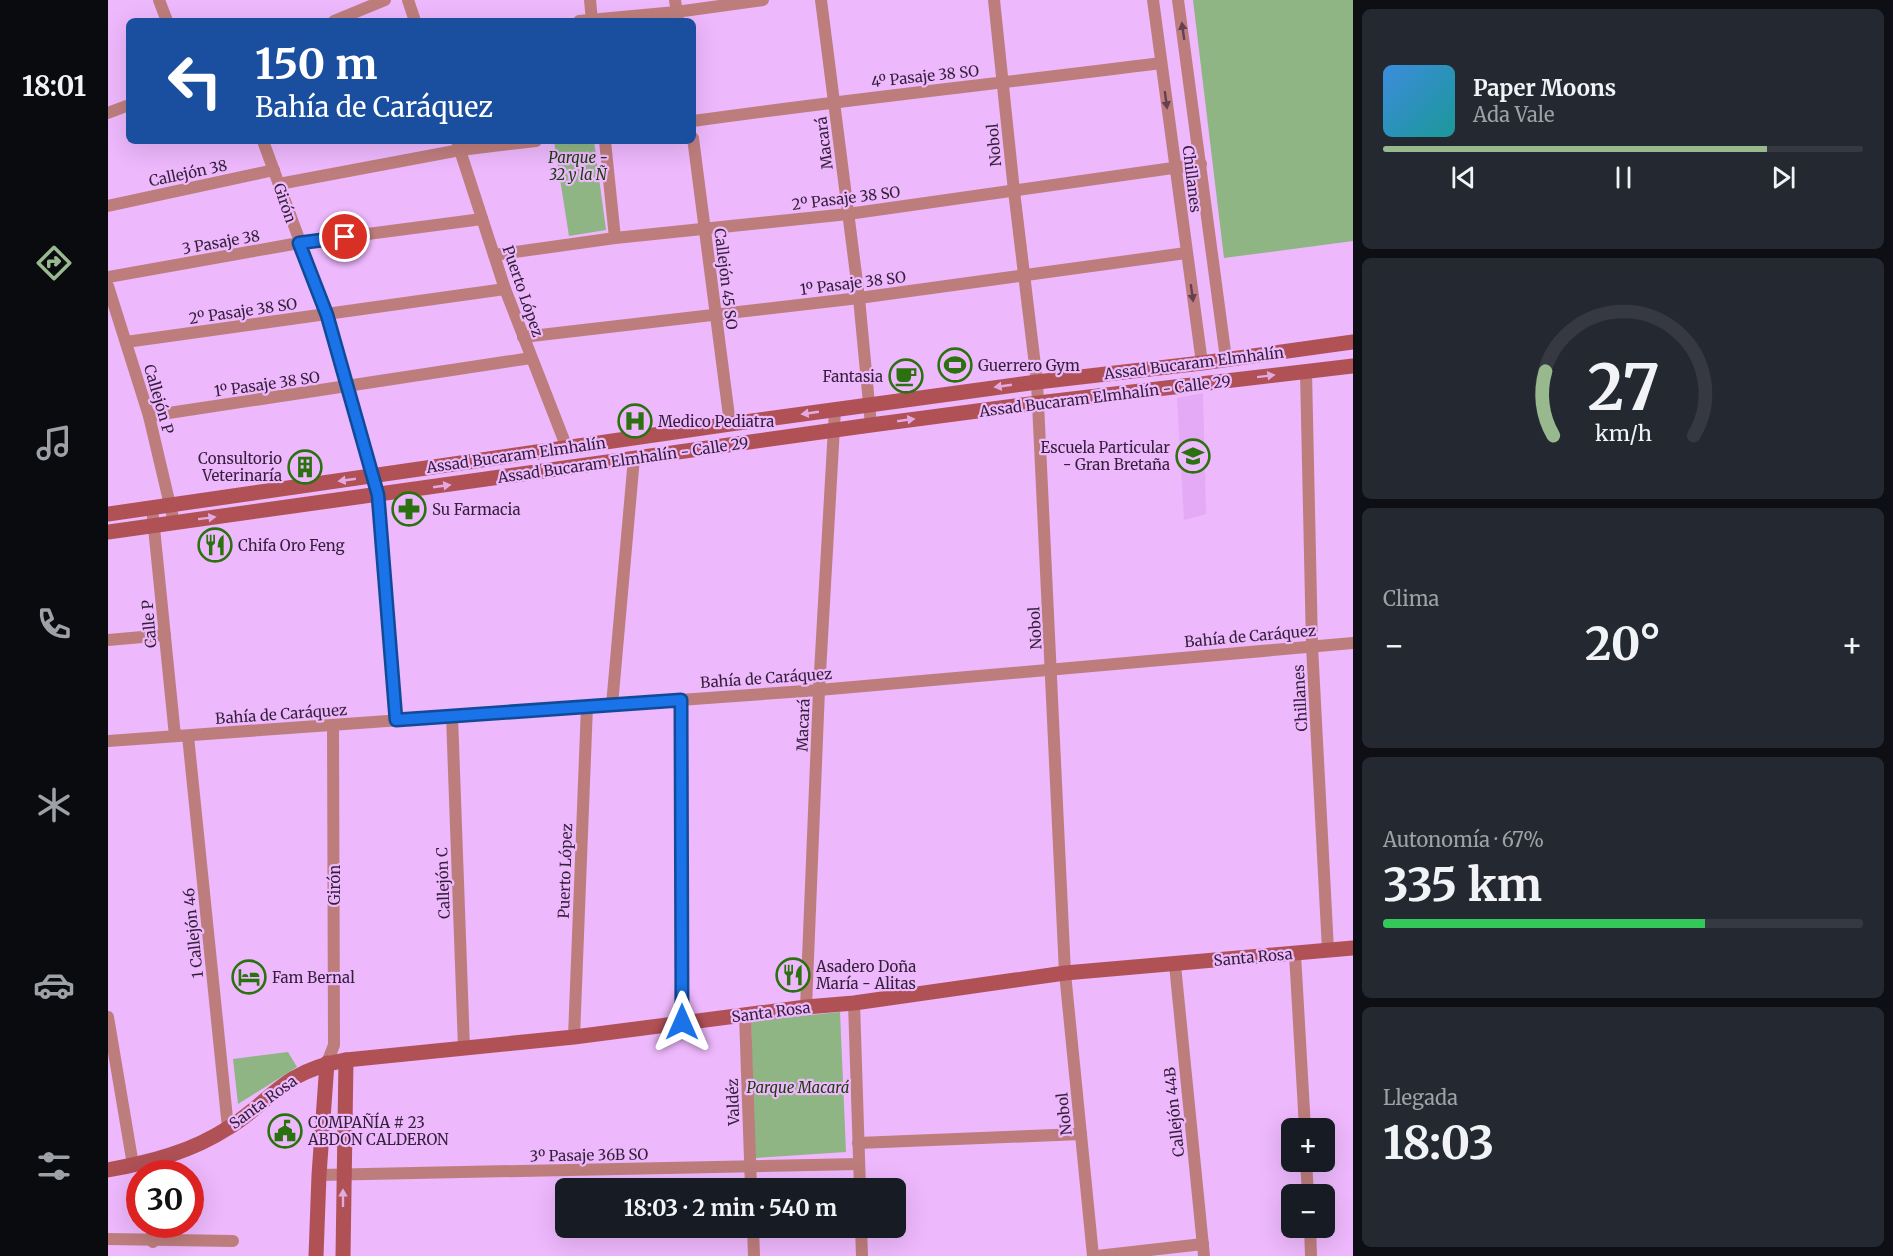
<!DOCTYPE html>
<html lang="es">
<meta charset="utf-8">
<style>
body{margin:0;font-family:Merriweather,serif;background:#242831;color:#f1f3f6;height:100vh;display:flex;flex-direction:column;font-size:22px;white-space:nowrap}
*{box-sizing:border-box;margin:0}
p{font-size:20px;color:#9ea1a6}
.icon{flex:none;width:33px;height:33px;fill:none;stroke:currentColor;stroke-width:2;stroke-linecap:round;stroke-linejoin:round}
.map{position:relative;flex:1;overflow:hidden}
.details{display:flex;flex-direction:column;gap:9px;padding:9px;background:#0d0f14;width:540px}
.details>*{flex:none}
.banner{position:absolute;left:18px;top:18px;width:570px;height:126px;border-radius:9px;box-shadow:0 6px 24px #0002;background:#1a4fa0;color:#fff;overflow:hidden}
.buttons{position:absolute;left:1173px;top:1118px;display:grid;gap:12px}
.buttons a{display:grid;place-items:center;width:54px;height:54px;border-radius:9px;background:#171b24;box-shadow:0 6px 24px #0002;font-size:30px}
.speed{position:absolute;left:18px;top:1160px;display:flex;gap:12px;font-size:30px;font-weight:700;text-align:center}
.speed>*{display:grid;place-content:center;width:78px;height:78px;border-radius:50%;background:#171b24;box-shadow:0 6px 24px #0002;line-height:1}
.speed .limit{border:9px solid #d22;background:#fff;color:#111}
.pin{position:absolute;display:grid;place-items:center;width:51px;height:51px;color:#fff;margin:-26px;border:3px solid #fff;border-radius:50%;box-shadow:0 2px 6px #0007}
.me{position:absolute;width:66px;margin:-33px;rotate:0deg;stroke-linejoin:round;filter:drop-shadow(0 0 4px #0008)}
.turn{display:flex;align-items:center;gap:21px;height:126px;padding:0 30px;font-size:27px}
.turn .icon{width:78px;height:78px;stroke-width:2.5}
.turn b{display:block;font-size:42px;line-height:51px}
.big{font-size:45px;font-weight:700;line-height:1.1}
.details .widget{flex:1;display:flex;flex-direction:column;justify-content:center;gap:9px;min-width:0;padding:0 21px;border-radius:9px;background:#242831}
.details .dial{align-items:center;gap:0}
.dial svg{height:156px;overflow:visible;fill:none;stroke:#363941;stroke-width:7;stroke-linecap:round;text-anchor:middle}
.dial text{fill:#f1f3f6;stroke:none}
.song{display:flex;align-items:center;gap:18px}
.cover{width:72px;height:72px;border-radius:9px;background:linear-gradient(135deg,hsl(210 70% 55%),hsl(180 70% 35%))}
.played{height:6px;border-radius:3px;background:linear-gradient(90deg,#98b88e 80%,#363941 80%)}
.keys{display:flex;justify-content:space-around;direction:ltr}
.heat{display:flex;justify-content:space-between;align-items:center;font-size:33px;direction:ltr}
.charge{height:9px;border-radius:4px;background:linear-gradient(90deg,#34c759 67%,#363941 0)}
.trip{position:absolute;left:447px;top:1178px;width:351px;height:60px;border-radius:9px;background:#171b24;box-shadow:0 6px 24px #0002;font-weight:700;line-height:60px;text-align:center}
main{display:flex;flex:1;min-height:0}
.dock{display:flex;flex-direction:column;width:108px;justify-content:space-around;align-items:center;background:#090b0e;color:#9ea1a6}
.dock .icon{width:42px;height:42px}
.dock .current{color:#98b88e}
.dock b{font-size:27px;color:#f1f3f6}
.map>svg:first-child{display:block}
.built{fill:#e4aaf5}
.green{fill:#8eb583}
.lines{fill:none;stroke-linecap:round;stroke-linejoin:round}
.street{stroke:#be7d7d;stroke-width:12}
.secondary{stroke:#b05156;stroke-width:15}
.oneway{fill:#644051}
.oneway2{fill:#e4a9e3}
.route-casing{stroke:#114b97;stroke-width:15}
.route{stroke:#1a73e8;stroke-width:10}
.labels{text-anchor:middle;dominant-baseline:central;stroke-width:4.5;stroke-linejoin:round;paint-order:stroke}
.street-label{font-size:15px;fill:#341f3a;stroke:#edb8fc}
.park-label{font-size:15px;font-style:italic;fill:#19400b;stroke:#edb8fc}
.poi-label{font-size:15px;fill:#341f3a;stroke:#edb8fc;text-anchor:start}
</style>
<main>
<nav class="dock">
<b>18:01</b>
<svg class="icon current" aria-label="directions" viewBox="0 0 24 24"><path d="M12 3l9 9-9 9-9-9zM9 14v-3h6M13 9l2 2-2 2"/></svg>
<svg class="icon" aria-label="music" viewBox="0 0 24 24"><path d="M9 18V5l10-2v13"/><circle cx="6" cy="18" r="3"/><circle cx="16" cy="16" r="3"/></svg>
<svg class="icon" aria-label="phone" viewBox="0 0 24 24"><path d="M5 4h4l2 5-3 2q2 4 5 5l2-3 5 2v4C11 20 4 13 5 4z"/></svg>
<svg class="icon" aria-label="climate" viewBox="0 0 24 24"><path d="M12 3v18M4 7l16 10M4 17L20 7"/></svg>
<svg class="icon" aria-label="car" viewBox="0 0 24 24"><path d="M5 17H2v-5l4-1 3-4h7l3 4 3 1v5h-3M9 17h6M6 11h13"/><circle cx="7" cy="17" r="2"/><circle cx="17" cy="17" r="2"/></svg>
<svg class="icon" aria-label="filters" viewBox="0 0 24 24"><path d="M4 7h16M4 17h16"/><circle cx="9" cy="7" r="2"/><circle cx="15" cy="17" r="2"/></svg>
</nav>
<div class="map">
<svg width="1245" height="1256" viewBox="0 0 1245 1256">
<rect width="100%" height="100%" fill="#edb8fc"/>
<polygon class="built" points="1095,393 1098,514 1076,520 1069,398"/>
<g class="green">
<polygon points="1085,0 1245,0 1245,241 1116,258"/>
<polygon points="446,141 486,141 498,230 461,236"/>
<polygon points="732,1012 738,1152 647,1158 643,1021"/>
<polygon points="180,1052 189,1067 130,1104 125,1059"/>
</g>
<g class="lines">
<g class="street">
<polyline points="51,0 59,21"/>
<polyline points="300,0 307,21"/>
<polyline points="482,0 484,21"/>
<polyline points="567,0 570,21"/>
<polyline points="713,0 751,298 763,425"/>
<polyline points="886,0 906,191 929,382 957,973 985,1256"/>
<polyline points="1045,0 1094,363"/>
<polyline points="1070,0 1118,359"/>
<polyline points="226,21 277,0"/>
<polyline points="471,21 568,12 655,0"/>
<polyline points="0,113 21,105"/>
<path d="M585,121C741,99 897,83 1053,63"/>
<polyline points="585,138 622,424"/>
<polyline points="155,141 219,315 270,495 288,720"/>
<polyline points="349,141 397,289 459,448"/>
<polyline points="497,141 507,238"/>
<polyline points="171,184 352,150 428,141"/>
<polyline points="0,206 166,170"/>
<polyline points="386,255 507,238 740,214 1093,164"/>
<polyline points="0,277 191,243 374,219"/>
<polyline points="0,286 41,416 66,522"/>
<polyline points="415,337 751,298 1078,253"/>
<polyline points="18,342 397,289"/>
<polyline points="1198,372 1204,646 1220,950"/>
<polyline points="41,416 423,358"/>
<polyline points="44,508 67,736"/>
<polyline points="0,640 57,635"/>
<polyline points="573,700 575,1022"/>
<polyline points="504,705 526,458"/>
<polyline points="344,716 356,1048"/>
<polyline points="80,736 120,1128"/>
<polyline points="0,741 711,690 1245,643"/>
<polyline points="1187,954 1197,1128"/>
<polyline points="1067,965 1096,1256"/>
<polyline points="746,1003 752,1188"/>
<polyline points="698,1007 711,690 727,410"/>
<polyline points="637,1015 643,1188"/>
<polyline points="0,1017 25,1165"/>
<polyline points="466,1037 479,706"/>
<polyline points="219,1063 226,1045 225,725"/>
<polyline points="750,1143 973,1134"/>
<polyline points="1198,1161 1200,1194"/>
<polyline points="211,1175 751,1164"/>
<polyline points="43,1224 45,1242"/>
<polyline points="645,1227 646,1256"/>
<polyline points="753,1227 754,1256"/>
<polyline points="1202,1227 1203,1256"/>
<polyline points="0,1239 125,1241"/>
<polyline points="989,1256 1095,1244"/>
</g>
<g class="secondary">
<polyline points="0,514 622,424 929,382 1094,363 1245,342"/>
<polyline points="0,532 763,425 930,403 1245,366"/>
<path d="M0,1170C43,1162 83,1152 120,1128C144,1114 163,1092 186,1078C202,1069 220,1063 238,1060L466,1037L698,1007L746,1003L957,973L1245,948"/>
<polyline points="208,1256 211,1175 219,1063"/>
<polyline points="235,1256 238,1060"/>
</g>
</g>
<defs><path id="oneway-solid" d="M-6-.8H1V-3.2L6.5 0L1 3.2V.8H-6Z" transform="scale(1.5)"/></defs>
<g class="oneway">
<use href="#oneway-solid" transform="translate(1075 31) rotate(-98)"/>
<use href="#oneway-solid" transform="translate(1058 100) rotate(82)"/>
<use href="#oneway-solid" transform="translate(1084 293) rotate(82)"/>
</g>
<g class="oneway2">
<use href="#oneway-solid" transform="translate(1158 376) rotate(-7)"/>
<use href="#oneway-solid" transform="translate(895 386) rotate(172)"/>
<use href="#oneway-solid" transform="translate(702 413) rotate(172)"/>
<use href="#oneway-solid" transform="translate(798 420) rotate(-8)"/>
<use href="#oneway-solid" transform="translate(239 480) rotate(172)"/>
<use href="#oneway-solid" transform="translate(334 486) rotate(-8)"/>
<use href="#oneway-solid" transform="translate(99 518) rotate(-7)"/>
<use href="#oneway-solid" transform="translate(235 1198) rotate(-90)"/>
</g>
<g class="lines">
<defs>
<polyline id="route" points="237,237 191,243 219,315 270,495 288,720 573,700 574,1022"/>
</defs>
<use href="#route" class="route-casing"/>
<use href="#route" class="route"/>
</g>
<defs>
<symbol id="stadium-ring" viewBox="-11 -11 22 22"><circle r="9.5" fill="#edb8fc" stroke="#2c710f" stroke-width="1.5"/><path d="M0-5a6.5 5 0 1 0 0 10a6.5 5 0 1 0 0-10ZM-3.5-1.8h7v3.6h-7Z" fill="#2c710f"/></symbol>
<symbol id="cafe-ring" viewBox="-11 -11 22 22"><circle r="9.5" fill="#edb8fc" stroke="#2c710f" stroke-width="1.5"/><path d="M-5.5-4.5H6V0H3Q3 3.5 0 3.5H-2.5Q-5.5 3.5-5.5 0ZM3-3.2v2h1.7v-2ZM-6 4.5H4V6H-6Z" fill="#2c710f"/></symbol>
<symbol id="hospital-ring" viewBox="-11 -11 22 22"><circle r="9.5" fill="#edb8fc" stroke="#2c710f" stroke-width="1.5"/><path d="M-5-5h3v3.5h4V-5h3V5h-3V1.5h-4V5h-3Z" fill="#2c710f"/></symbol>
<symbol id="school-ring" viewBox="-11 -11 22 22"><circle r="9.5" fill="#edb8fc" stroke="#2c710f" stroke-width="1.5"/><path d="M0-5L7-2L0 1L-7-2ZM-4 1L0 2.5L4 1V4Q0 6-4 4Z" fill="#2c710f"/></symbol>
<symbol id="building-ring" viewBox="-11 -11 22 22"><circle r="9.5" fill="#edb8fc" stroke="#2c710f" stroke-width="1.5"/><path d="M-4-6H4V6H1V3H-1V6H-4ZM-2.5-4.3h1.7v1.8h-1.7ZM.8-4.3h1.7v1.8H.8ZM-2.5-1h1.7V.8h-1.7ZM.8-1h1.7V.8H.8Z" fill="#2c710f"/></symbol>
<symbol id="pharmacy-ring" viewBox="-11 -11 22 22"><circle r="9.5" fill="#edb8fc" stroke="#2c710f" stroke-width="1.5"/><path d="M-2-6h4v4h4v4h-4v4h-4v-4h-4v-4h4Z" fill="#2c710f"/></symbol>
<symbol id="restaurant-ring" viewBox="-11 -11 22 22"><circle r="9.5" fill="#edb8fc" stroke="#2c710f" stroke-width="1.5"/><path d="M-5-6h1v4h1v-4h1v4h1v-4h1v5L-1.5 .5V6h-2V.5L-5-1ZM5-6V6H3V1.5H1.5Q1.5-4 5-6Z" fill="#2c710f"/></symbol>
<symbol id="hotel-ring" viewBox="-11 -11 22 22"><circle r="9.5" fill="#edb8fc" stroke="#2c710f" stroke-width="1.5"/><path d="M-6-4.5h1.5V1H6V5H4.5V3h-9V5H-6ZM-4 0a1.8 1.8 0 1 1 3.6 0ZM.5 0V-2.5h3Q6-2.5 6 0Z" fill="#2c710f"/></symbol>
<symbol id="civic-ring" viewBox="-11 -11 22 22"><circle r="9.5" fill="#edb8fc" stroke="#2c710f" stroke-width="1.5"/><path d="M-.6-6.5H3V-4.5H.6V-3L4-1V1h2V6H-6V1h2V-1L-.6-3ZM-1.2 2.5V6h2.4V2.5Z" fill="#2c710f"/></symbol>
</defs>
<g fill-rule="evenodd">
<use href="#stadium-ring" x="828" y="346" width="38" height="38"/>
<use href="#cafe-ring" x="779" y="357" width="38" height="38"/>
<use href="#hospital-ring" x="508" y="402" width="38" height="38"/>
<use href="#school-ring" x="1066" y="437" width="38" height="38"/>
<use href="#building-ring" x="178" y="448" width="38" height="38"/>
<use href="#pharmacy-ring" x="282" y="490" width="38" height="38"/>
<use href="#restaurant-ring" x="88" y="526" width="38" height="38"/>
<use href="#restaurant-ring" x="666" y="956" width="38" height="38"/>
<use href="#hotel-ring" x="122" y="958" width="38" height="38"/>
<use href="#civic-ring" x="158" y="1112" width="38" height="38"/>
</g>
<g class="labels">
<g class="street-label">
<text transform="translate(817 76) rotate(-6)">4º Pasaje 38 SO</text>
<text transform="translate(716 143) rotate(-97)">Macará</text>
<text transform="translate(886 145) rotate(-95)">Nobol</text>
<text transform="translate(80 173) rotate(-12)">Callejón 38</text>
<text transform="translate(1084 179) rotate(83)">Chillanes</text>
<text transform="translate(738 198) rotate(-7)">2º Pasaje 38 SO</text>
<text transform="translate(177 203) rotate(71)">Girón</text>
<text transform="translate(113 242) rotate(-10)">3 Pasaje 38</text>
<text transform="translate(618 279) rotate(83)">Callejón 45 SO</text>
<text transform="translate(745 283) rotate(-7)">1º Pasaje 38 SO</text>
<text transform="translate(415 291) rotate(71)">Puerto López</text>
<text transform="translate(135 311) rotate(-8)">2º Pasaje 38 SO</text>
<text transform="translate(1086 363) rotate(-7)">Assad Bucaram Elmhalín</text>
<text transform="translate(159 384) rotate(-8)">1º Pasaje 38 SO</text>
<text transform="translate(997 396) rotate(-7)">Assad Bucaram Elmhalín - Calle 29</text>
<text transform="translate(51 399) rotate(74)">Callejón P</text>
<text transform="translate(408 455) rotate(-8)">Assad Bucaram Elmhalín</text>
<text transform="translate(515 460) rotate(-8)">Assad Bucaram Elmhalín - Calle 29</text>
<text transform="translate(41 624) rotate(-95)">Calle P</text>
<text transform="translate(927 628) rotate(-93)">Nobol</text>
<text transform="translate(1142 636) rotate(-5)">Bahía de Caráquez</text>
<text transform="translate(658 678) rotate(-4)">Bahía de Caráquez</text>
<text transform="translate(1192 698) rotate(-93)">Chillanes</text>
<text transform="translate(173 714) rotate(-4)">Bahía de Caráquez</text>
<text transform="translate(695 725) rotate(-88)">Macará</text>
<text transform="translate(457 871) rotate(-88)">Puerto López</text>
<text transform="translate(335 883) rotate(-92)">Callejón C</text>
<text transform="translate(226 885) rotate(-90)">Girón</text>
<text transform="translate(85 933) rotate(-96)">1 Callejón 46</text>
<text transform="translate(1145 957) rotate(-5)">Santa Rosa</text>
<text transform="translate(663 1012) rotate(-7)">Santa Rosa</text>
<text transform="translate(155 1102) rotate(-36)">Santa Rosa</text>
<text transform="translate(625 1102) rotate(-92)">Valdéz</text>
<text transform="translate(1066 1112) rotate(-96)">Callejón 44B</text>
<text transform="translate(956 1114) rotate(-96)">Nobol</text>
<text transform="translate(481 1155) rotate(-1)">3º Pasaje 36B SO</text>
</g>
<g class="park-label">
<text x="470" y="157">Parque -<tspan x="470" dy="17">32 y la Ñ</tspan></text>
<text x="690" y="1087">Parque Macará</text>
</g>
<g class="poi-label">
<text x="870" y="365">Guerrero Gym</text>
<text x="775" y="376" text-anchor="end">Fantasia</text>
<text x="550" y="421">Medico Pediatra</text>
<text x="1062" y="447" text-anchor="end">Escuela Particular<tspan x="1062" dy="17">- Gran Bretaña</tspan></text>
<text x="174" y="458" text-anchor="end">Consultorio<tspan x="174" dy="17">Veterinaría</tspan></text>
<text x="324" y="509">Su Farmacia</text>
<text x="130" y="545">Chifa Oro Feng</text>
<text x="708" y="966">Asadero Doña<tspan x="708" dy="17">María - Alitas</tspan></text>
<text x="164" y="977">Fam Bernal</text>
<text x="200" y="1122">COMPAÑÍA # 23<tspan x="200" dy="17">ABDON CALDERON</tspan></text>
</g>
</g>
</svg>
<div class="buttons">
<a>+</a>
<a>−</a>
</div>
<div class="speed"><div class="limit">30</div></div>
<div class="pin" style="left:237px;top:237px;background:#d93025"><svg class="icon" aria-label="arrive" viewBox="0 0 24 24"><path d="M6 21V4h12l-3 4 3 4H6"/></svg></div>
<svg class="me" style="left:574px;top:1022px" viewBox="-20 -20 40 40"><path d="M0-17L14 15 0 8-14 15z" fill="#1a73e8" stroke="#fff" stroke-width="4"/></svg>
<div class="trip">18:03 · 2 min · 540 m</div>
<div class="banner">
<div class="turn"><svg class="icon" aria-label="left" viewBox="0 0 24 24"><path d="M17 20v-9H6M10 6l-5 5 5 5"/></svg><div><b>150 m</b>Bahía de Caráquez</div></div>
</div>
</div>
<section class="details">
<div class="widget">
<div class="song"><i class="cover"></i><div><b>Paper Moons</b><p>Ada Vale</p></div></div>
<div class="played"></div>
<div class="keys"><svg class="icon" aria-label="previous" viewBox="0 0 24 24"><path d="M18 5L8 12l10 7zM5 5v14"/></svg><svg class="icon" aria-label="pause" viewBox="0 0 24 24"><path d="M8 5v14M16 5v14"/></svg><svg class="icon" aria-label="next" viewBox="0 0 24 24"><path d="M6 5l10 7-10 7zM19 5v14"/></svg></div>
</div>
<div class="widget dial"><svg viewBox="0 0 100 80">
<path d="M14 69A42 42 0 1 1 86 69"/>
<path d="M14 69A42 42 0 0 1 10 36" stroke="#98b88e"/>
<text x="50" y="56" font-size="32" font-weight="700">27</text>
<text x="50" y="72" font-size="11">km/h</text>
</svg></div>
<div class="widget"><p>Clima</p>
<div class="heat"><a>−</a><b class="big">20°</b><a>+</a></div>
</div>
<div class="widget"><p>Autonomía · 67%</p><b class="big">335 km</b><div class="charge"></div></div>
<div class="widget"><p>Llegada</p><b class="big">18:03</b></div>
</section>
</main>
